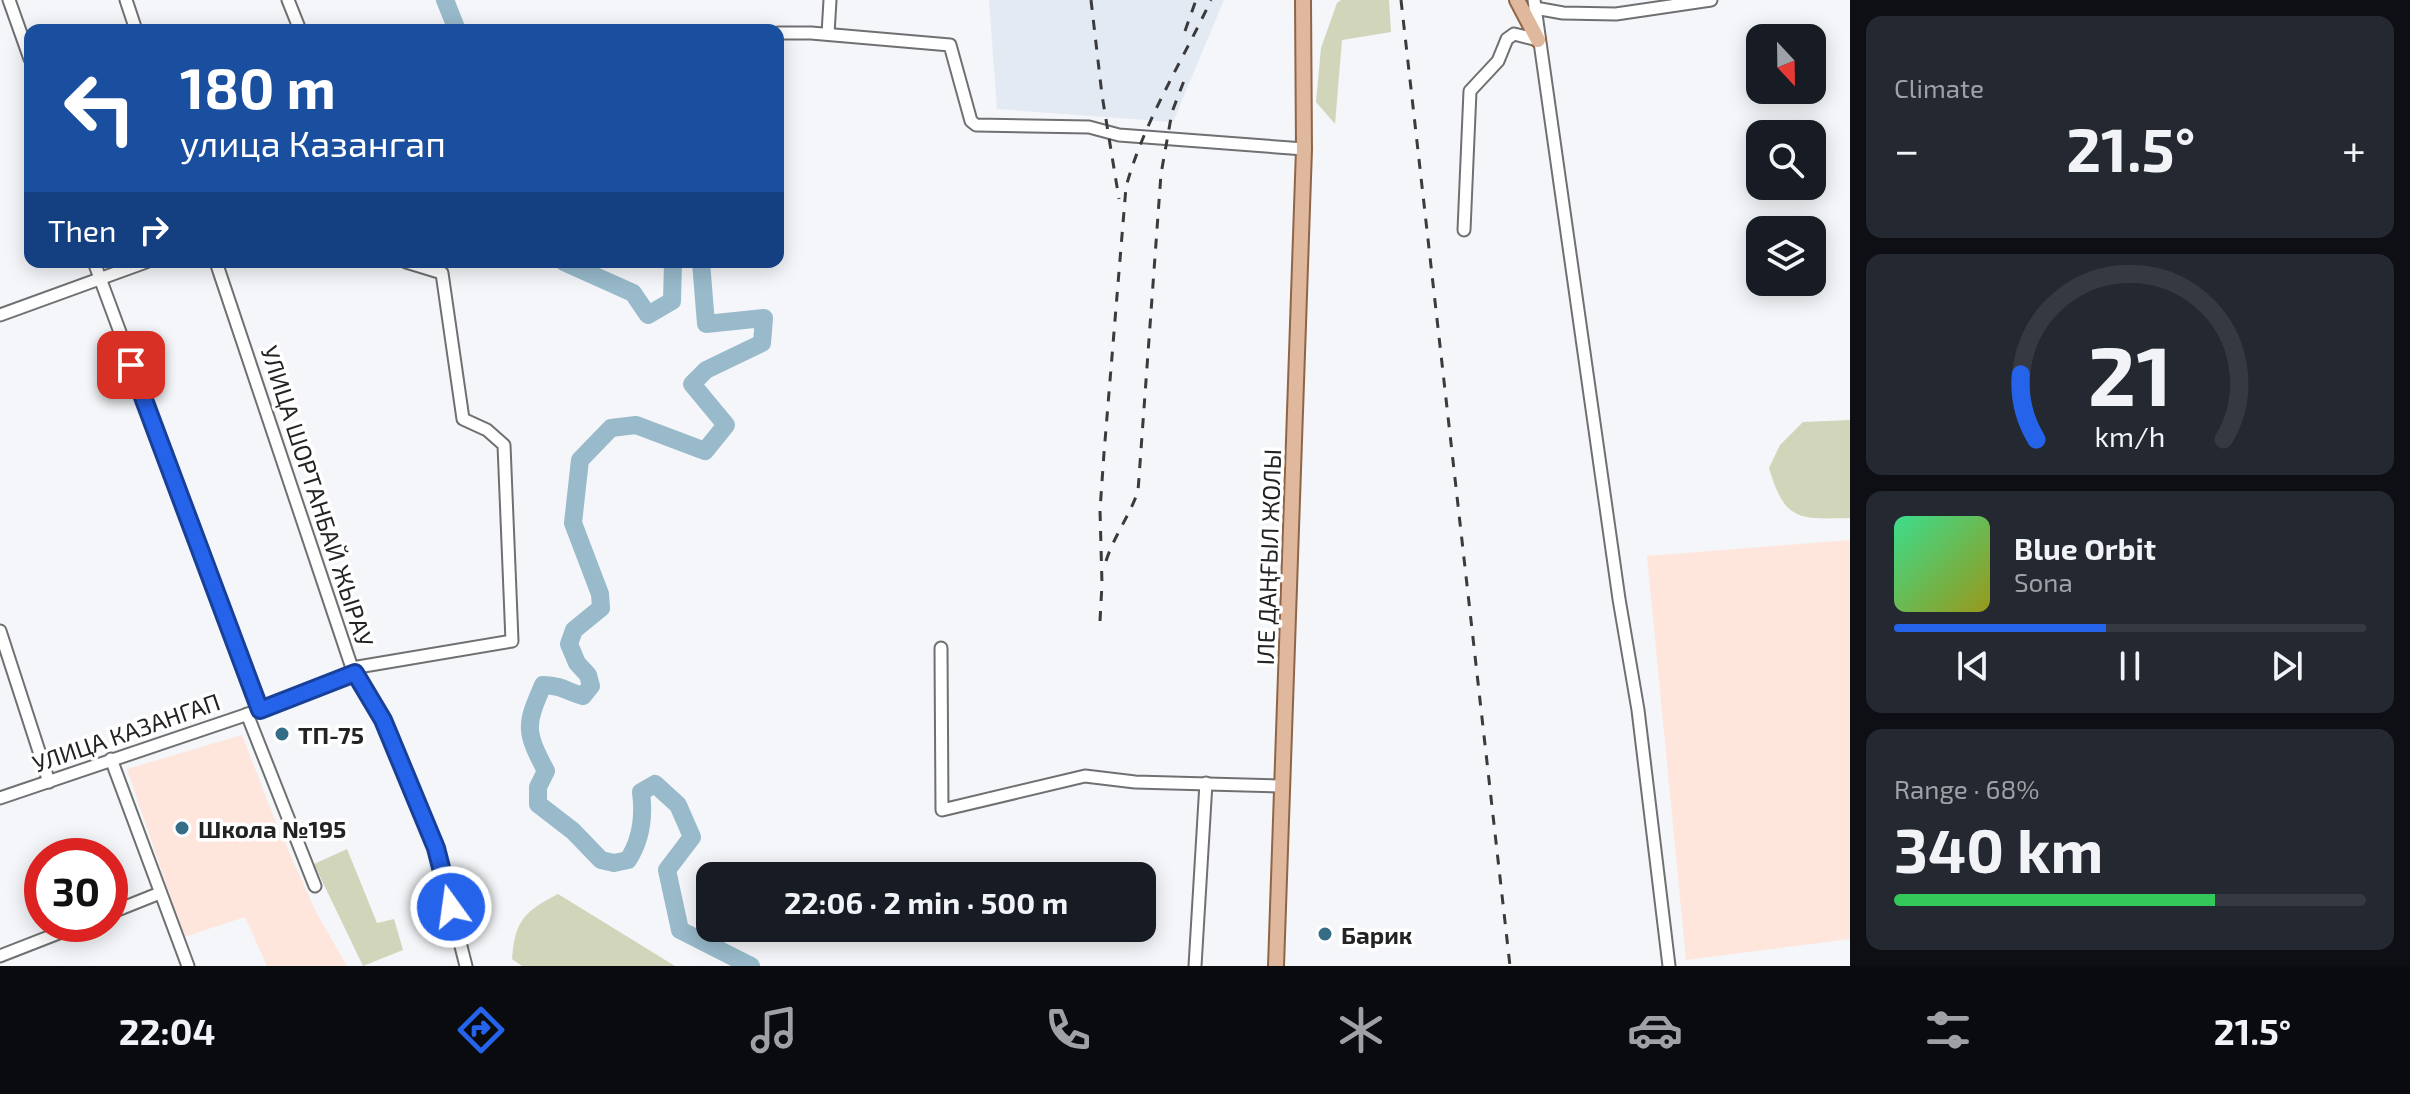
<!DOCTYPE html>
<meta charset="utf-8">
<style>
body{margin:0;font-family:"Exo 2",sans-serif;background:#242831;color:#f1f3f6;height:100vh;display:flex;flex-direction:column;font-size:30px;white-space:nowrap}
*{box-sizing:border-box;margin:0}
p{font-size:26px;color:#9ea1a6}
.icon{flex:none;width:44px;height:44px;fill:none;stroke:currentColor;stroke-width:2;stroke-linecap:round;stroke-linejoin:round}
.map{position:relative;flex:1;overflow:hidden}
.sheet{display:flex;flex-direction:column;gap:16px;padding:16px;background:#0d0f14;width:560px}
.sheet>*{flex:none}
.hud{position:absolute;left:24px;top:24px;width:760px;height:244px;border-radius:16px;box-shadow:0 4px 20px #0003;background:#1a4fa0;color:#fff;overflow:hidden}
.needle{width:52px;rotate:158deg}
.buttons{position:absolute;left:1746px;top:24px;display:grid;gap:16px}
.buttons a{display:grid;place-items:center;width:80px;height:80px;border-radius:16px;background:#171b24;box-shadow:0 4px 20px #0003;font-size:40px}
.speed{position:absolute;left:24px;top:838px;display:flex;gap:16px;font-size:40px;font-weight:700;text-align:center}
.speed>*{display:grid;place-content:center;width:104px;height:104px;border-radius:50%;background:#171b24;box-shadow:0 4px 20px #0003;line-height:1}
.speed .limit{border:12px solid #d22;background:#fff;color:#111}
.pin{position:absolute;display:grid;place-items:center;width:68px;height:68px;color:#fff;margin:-34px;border-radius:16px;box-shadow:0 4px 12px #0006}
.me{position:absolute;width:88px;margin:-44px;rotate:346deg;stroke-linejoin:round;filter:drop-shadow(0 0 6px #0008)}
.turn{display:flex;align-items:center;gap:28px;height:168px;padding:0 24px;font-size:36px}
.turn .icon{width:104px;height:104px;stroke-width:2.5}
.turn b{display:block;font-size:56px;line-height:68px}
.then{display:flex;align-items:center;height:76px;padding:0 24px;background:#0003;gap:16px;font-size:30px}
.big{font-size:60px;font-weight:700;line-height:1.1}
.sheet .tile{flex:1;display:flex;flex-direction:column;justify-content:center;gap:12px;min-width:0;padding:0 28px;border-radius:16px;background:#242831}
.sheet .dial{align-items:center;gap:0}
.dial svg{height:208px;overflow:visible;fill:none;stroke:#363941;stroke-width:7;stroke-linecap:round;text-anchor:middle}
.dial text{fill:#f1f3f6;stroke:none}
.song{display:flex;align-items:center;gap:24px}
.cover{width:96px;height:96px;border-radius:12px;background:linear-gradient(135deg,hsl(150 70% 55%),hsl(60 70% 35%))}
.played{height:8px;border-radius:4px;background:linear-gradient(90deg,#2563eb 45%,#363941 45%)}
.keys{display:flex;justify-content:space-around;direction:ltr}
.heat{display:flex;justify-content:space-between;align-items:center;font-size:44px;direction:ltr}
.charge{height:12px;border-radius:6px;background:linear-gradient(90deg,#34c759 68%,#363941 0)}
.trip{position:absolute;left:696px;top:862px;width:460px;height:80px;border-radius:16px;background:#171b24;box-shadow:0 4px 20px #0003;font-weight:700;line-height:80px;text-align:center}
.menu{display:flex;height:128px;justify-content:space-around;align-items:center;background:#090b0e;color:#9ea1a6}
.menu .icon{width:56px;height:56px}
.menu .on{color:#2563eb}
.menu b{font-size:36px;color:#f1f3f6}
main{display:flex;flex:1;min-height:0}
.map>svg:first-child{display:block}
.built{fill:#e4eaf3}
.education{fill:#fee6dc}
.green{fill:#d1d5ba}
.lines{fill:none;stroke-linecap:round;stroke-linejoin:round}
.river{stroke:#98bacb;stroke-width:18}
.minor-casing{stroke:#6e7072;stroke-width:15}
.major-casing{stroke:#8f6548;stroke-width:18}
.minor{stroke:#fff;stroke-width:11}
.major{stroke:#dfb89d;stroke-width:14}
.rail{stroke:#3b3b3c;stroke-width:3;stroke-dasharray:10 10;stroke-linecap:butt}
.route-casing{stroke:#184099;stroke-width:20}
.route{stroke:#2563eb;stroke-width:14}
.poi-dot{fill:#356d87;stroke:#fff;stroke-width:3}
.labels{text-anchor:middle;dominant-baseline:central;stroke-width:7;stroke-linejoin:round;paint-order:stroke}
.street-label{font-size:24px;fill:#232324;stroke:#fff}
.poi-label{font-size:24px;font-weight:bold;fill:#232324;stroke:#fff;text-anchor:start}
</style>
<main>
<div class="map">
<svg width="1850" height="966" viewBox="0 0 1850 966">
<rect width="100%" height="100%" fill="#f4f6f9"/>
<polygon class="built" points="989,0 1224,0 1173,122 997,109"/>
<g class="education">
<polygon points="1850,540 1850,939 1686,960 1647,556"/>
<polygon points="242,735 275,820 315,910 347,966 267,966 245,917 184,937 127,769"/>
</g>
<g class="green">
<polygon points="1341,0 1389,0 1391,32 1342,40 1335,124 1316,102 1321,48 1337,3"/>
<path d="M1850,420V518C1799,519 1785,522 1769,468L1780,445L1803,422Z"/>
<polygon points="347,849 377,923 394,919 403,950 363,966 314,864"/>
<path d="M558,894L675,966H522L512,959C515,920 524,912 558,894Z"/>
</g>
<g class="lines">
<g class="river">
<polyline points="445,0 457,30"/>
<polyline points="564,262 633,293 648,315 672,301 673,262"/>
<path d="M701,262L706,324L764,318L762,343L706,370L692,384L726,425L705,451L636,425L611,428L580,460L573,523L600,594L601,608L574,630L569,644L577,663L588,675L591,686L583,696C565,691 564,686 543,685C525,726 525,731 546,771L538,787V804L573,831L601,860L614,863L628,860C641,840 644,815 641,792L655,784L678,805L692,837L667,870L680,930L751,966"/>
</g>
<defs>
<g id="minor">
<polyline points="9,0 30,59"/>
<polyline points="126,0 136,30"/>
<polyline points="288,0 300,30"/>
<polyline points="1534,0 1619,599 1638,710 1669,966"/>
<polyline points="1535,8 1563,13 1616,14 1711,0"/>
<polyline points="778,33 811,33 950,45 971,121 976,125 1089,127 1119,135 1304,149"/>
<polyline points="828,34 830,0"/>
<polyline points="1464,230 1470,91 1498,61 1507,39 1514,34 1538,40"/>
<polyline points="94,262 260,710"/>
<polyline points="216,262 352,668 383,720 436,848 466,966"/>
<polyline points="0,315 146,262"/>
<polyline points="0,631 49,782"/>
<polyline points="941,648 942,810 1085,776 1135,782 1282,786"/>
<polyline points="352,668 512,641 504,445 487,430 463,419 442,273 406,262"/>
<polyline points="247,714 315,886"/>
<polyline points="111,759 188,966"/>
<polyline points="0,798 260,710 355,673"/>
<polyline points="110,913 160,893"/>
<polyline points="0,956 82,924"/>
<polyline points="1195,966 1206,783"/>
</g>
<g id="major">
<polyline points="1517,0 1538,40"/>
<polyline points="1276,966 1304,149 1303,0"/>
</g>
</defs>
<use href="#minor" class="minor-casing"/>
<use href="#major" class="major-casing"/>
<use href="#minor" class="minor"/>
<use href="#major" class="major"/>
<g class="rail">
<polyline points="1091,0 1102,95 1119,199"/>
<polyline points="1401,0 1510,966"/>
<polyline points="1185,31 1196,0"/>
<path d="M1106,561C1114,536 1130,515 1138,491L1161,174L1172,112L1187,73"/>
<path d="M1100,621L1102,584L1100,510L1104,453L1126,187C1144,121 1182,62 1211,0"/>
</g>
</g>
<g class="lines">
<defs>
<polyline id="route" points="131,365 260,710 355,673 383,720 436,848 451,907"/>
</defs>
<use href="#route" class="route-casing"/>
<use href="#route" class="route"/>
</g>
<g class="poi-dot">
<circle cx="282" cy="734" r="8"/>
<circle cx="182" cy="828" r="8"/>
<circle cx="1325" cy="934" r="8"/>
</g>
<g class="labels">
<g class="street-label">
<text transform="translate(318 496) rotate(72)">УЛИЦА ШОРТАНБАЙ ЖЫРАУ</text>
<text transform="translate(1268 557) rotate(-88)">ІЛЕ ДАҢҒЫЛ ЖОЛЫ</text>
<text transform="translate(126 732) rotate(-19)">УЛИЦА КАЗАНГАП</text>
</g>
<g class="poi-label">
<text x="298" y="734">ТП-75</text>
<text x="198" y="828">Школа №195</text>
<text x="1341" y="934">Барик</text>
</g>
</g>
</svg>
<div class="buttons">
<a><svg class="needle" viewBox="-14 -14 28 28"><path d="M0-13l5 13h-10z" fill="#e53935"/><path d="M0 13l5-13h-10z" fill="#9ea1a6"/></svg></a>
<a><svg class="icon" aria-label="search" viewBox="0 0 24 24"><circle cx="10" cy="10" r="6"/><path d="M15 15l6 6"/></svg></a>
<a><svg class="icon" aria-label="layers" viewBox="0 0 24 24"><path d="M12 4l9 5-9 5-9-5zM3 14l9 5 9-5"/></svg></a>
</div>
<div class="speed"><div class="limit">30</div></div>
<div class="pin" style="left:131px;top:365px;background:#d93025"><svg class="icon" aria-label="arrive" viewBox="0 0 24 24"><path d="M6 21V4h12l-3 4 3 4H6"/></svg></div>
<svg class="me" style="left:451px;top:907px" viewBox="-20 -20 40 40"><circle r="17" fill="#2563eb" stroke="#fff" stroke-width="3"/><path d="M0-11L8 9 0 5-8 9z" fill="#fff"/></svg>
<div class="trip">22:06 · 2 min · 500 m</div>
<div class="hud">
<div class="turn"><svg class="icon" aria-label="left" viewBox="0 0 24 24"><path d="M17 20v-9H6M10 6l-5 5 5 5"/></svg><div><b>180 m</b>улица Казангап</div></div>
<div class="then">Then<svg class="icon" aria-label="right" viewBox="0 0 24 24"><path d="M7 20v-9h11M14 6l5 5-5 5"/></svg></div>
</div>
</div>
<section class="sheet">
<div class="tile"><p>Climate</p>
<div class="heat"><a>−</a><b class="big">21.5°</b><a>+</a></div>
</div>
<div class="tile dial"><svg viewBox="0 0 100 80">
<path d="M14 69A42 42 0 1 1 86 69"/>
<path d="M14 69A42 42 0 0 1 8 44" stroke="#2563eb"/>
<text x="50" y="56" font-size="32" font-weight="700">21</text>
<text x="50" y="72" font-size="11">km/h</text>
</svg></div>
<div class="tile">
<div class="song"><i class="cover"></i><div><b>Blue Orbit</b><p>Sona</p></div></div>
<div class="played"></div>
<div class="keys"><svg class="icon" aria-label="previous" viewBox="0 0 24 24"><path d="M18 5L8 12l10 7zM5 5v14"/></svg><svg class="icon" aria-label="pause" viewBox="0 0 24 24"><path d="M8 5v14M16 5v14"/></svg><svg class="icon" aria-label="next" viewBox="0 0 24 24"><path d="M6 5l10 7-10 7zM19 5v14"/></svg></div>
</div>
<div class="tile"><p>Range · 68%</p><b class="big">340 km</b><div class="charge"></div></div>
</section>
</main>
<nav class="menu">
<b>22:04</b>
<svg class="icon on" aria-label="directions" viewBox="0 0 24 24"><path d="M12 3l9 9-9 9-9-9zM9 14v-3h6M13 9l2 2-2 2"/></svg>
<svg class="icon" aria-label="music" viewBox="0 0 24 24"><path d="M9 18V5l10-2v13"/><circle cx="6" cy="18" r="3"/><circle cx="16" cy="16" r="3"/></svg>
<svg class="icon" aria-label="phone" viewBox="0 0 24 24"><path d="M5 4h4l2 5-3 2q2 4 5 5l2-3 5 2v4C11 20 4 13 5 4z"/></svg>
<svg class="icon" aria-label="climate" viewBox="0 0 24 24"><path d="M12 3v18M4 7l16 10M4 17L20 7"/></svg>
<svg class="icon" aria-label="car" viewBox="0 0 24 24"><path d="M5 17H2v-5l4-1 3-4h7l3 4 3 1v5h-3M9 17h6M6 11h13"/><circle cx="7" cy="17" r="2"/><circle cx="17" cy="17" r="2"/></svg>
<svg class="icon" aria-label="filters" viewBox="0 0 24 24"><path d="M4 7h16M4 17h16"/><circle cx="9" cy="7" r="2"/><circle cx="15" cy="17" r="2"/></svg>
<b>21.5°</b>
</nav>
